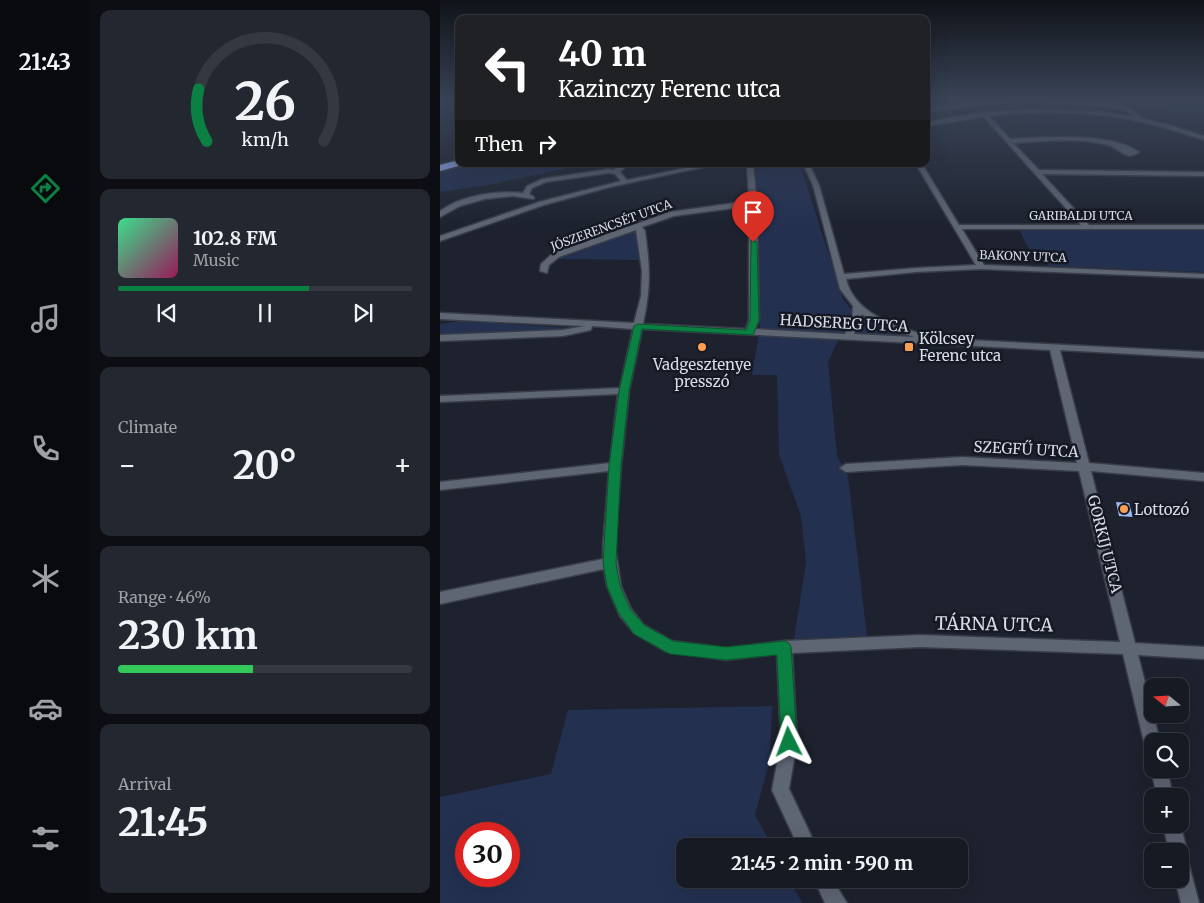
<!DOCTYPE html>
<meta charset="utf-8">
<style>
body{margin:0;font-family:Merriweather,serif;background:#23272f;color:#f1f3f6;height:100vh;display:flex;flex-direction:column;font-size:19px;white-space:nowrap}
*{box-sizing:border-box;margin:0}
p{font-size:16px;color:#9ea1a5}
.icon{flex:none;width:28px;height:28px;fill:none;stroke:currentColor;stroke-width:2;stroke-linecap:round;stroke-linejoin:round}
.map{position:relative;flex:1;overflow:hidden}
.side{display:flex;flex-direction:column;gap:10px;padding:10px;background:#0c0e13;width:350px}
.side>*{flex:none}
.banner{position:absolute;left:15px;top:15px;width:475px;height:152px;border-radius:10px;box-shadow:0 5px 20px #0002,0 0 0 1px #353840;background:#202124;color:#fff;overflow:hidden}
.needle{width:32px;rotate:288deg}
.fabs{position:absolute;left:704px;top:678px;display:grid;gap:10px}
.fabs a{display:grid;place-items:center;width:45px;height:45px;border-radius:10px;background:#161a22;box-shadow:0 5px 20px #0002,0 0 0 1px #353840;font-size:25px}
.speed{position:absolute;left:15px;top:822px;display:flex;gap:10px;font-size:25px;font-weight:700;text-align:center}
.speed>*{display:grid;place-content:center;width:65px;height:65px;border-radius:50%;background:#161a22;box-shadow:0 5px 20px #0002,0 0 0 1px #353840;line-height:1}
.speed .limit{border:8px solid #d22;background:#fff;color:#111}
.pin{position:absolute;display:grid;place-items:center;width:42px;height:42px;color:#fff;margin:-51px -21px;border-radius:50% 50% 50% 0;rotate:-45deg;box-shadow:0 0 5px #0007}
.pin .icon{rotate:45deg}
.me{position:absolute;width:55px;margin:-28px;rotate:357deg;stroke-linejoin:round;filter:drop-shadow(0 0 4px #0008)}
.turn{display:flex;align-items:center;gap:18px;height:105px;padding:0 20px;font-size:22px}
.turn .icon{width:65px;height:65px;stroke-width:2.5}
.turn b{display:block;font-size:35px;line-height:42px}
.then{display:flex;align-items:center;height:48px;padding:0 20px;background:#0003;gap:10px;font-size:19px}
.big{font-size:38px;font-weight:700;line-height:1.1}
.side .card{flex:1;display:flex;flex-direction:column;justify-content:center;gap:8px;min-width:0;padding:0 18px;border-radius:10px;background:#23272f}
.side .dial{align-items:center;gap:0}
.dial svg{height:130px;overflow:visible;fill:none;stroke:#353840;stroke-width:7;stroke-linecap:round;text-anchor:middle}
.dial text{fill:#f1f3f6;stroke:none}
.song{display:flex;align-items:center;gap:15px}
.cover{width:60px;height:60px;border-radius:8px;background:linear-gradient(135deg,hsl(150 70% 55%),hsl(330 70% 35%))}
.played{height:5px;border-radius:2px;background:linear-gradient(90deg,#0b8043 65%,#353840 65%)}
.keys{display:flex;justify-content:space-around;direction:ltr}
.heat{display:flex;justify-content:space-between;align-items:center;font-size:28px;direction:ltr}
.charge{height:8px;border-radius:4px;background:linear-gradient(90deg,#34c759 46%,#353840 0)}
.trip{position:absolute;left:236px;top:838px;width:292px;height:50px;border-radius:10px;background:#161a22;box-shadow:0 5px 20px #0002,0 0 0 1px #353840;font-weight:700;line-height:50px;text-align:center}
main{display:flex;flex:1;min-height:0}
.tabs{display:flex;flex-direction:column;width:90px;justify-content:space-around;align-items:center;background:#090a0e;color:#9ea1a5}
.tabs .icon{width:35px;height:35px}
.tabs .active{color:#0b8043}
.tabs b{font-size:22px;color:#f1f3f6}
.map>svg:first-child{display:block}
.green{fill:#233050;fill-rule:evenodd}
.building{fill:#9cb6f2}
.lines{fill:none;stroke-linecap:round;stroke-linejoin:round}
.minor-casing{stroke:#393d48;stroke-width:3}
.motorway-casing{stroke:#393d48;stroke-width:3}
.minor{fill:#5e6573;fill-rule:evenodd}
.motorway{fill:#93b2f9;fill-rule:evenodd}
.route{fill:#0b8043;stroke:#07532c}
.poi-dot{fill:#fc9d54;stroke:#141924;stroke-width:2}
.labels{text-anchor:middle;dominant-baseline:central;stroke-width:5;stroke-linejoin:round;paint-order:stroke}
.far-street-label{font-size:12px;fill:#d9dce5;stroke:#141924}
.street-label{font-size:15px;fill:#d9dce5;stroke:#141924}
.poi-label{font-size:15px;fill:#d9dce5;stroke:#141924;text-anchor:start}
.near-street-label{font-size:18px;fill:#d9dce5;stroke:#141924}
</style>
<main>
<nav class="tabs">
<b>21:43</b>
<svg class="icon active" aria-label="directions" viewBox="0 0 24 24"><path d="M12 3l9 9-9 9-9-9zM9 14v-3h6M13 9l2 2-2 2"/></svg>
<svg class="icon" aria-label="music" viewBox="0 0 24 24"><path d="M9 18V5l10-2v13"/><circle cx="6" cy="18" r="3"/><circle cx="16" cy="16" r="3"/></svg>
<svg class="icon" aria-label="phone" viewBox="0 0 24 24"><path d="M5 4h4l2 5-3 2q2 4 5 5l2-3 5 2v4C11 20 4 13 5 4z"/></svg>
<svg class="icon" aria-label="climate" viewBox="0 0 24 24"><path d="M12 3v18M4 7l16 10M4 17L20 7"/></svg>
<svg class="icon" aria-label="car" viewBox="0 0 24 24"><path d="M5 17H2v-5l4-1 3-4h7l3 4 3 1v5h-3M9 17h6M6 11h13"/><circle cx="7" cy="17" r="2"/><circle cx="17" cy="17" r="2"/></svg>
<svg class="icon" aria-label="filters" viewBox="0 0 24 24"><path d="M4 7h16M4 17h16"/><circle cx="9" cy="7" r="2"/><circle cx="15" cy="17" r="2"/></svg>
</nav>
<section class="side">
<div class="card dial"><svg viewBox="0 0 100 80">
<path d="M14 69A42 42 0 1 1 86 69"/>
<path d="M14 69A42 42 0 0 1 9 37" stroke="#0b8043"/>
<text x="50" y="56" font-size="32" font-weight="700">26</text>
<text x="50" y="72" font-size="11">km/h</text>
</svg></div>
<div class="card">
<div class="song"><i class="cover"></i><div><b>102.8 FM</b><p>Music</p></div></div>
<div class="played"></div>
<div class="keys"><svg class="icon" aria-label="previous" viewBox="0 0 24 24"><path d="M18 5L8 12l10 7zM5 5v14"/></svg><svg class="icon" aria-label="pause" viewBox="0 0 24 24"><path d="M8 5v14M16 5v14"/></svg><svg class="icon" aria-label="next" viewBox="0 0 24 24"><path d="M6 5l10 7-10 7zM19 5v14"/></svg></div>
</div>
<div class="card"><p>Climate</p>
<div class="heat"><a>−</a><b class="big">20°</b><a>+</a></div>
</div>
<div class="card"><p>Range · 46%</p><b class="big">230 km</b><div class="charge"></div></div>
<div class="card"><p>Arrival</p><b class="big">21:45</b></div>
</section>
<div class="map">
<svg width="764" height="903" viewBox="0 0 764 903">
<rect width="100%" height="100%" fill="#1d222e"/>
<g class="green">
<polygon points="714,101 764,101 764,112 730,113"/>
<polygon points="26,164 147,164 48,185 0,192 0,171"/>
<polygon points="313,164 360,164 403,299 410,308 473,337 470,339 401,334 388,362 397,456 408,476 427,636 354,639 366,562 361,516 339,455 337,375 312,375 320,327"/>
<polygon points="196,229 200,232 203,260 113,259"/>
<polygon points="579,229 764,229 764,272 609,266 587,246"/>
<polygon points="20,321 146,329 0,335 0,324"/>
<path d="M332,706L330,759L315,815L332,846H245V879H349L362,903H0V797L111,774L128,710ZM26,834H69V876H26Z"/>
</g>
<polygon class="building" points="676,502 689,503 693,517 679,516"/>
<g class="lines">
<defs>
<g id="minor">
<polygon points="552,101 571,101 486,112 486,108"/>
<path d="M598,101L677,104L691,109L704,119L733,126L764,136V140C742,133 721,126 698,121C650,111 598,110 549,116L570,139C604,137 672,132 699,152C685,162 680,148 668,145C638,137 604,141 573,143L599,170L764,172V176L602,174L649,225H764V229H522L544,265L764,274V278L541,269L476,272L406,279C415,315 457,326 488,336L490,338L764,352V358L620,350L649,463L764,473V481L651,471L695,643L764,647V659L698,655L720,741H712V750L706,747L704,742L683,654L481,647L352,653L357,742L349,789L376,846H358L332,790L341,742L337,654L286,660L225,651L194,633L180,616L167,586L164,569L0,604V592L163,559V546L169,471L0,490V482L170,463L178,394L0,402V396L180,388L193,329L152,326L151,330L123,336L0,341V335L123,330L144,326L0,319V313L194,323L201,296L202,271L196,230L119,257L109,265L107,273L100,271L101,264L113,253L230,212L309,201L307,164H313L317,203L319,320L315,329L405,334L412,319L413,306L400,289L373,185L363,164H369L379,185L404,274L476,268L536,265L476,164H482L519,225H641L544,117L486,126V122L544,112L591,110L662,112L694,117L687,111L676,108ZM309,206V320L306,329L203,324C211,287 210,268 205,231L202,227L234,216ZM421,314L448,328L474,337L414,334L422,319ZM202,329L610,350L637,463L522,457L406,464L400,468L406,472L522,465L639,471L680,642L481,635L344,641L286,648L232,641L204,625L191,609L181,586L175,546L181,466L189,391Z"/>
<path d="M182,164H189L180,172L187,180L266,164H278L170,187L104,205L0,241V236L99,202L181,181L175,174L169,173L106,182L92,188L89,194L94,197V199L73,196L45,199L20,206L0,217V211C22,195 57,190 83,193L87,186L102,179L169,169L173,170Z"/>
<polygon points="712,765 712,769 727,769 733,796 717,796 711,769"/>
<polygon points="740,822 747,851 746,853 759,903 741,903 735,879 740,879 740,851 729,851 723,824 740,824"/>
<polygon points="374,879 392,879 407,903 385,903"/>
</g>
<polygon id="motorway" points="19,160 19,164 22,165 0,171 0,165"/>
</defs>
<use href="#minor" class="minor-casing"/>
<use href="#motorway" class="motorway-casing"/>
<use href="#minor" class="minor"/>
<use href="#motorway" class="motorway"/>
</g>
<linearGradient id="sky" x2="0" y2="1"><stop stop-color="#101319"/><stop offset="0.44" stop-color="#3a4457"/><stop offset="1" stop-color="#3a4457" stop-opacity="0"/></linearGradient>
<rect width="764" height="228" fill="url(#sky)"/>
<polygon class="route" points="311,240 317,242 319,320 313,335 202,329 189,391 181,466 176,563 180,586 190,609 204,625 233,641 286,647 344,641 349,643 351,647 357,742 355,748 349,750 343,748 341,742 337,655 286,660 230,654 194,634 178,612 167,586 163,563 169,466 179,391 194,326 198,324 306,330 310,320"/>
<g class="poi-dot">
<circle cx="262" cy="347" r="5"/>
<rect x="464" y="342" width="10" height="10" rx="2.5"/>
<circle cx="684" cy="509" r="5"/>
</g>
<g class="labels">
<g class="far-street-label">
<text x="641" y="215">GARIBALDI UTCA</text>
<text transform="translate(171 225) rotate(-20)">JÓSZERENCSÉT UTCA</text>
<text transform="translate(583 256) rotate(2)">BAKONY UTCA</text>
</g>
<g class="street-label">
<text transform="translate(404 323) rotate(3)">HADSEREG UTCA</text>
<text transform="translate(586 449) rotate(3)">SZEGFŰ UTCA</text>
<text transform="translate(665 544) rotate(76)">GORKIJ UTCA</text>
</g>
<g class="poi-label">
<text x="479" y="338">Kölcsey<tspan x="479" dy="17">Ferenc utca</tspan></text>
<text x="262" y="364" text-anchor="middle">Vadgesztenye<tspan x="262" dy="17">presszó</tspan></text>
<text x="694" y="509">Lottozó</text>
</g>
<g class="near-street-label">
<text transform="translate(554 624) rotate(1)">TÁRNA UTCA</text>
</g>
</g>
</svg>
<div class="fabs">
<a><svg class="needle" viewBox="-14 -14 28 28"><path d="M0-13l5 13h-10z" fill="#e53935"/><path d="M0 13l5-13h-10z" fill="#9ea1a5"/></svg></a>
<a><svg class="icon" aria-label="search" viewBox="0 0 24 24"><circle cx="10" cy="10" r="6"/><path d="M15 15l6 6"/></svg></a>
<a>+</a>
<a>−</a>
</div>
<div class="speed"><div class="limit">30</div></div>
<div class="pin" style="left:313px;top:242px;background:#d93025"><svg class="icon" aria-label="arrive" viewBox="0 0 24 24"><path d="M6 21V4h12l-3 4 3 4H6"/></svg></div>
<svg class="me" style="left:349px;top:742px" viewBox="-20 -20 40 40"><path d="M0-17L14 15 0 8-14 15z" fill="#0b8043" stroke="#fff" stroke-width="4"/></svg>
<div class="trip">21:45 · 2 min · 590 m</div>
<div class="banner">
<div class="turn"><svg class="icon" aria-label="left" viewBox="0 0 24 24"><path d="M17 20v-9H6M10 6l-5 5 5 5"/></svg><div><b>40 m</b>Kazinczy Ferenc utca</div></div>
<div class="then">Then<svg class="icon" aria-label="right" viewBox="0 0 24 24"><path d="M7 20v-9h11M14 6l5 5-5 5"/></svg></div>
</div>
</div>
</main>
